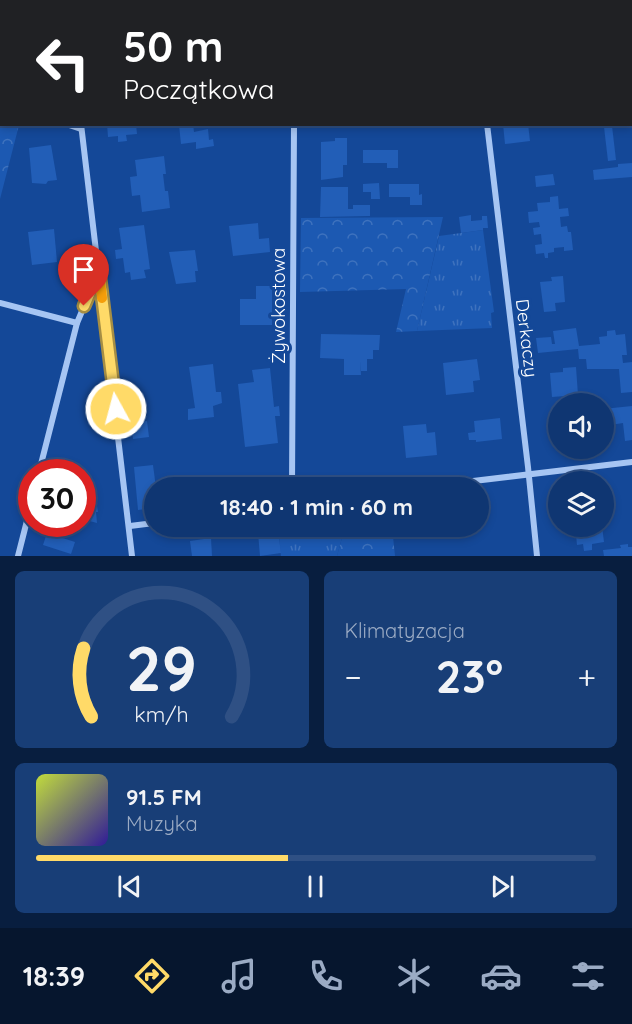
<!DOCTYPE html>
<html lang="pl">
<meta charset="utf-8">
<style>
body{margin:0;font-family:Quicksand,sans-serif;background:#183e77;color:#f1f3f6;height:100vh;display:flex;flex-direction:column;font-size:22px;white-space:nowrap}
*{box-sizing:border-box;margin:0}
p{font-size:20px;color:#9babc4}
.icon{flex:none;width:33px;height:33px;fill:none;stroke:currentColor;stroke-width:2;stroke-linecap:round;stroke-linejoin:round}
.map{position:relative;height:556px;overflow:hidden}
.drawer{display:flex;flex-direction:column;gap:15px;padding:15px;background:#081e3f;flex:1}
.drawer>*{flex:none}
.hud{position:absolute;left:0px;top:0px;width:633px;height:126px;box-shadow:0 3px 9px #0003,0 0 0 2px #2f5084;background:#202124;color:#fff;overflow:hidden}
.tools{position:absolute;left:548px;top:393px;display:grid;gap:12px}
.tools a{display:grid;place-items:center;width:66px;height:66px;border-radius:50%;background:#0f3672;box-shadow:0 3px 9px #0003,0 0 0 2px #2f5084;font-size:30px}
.speed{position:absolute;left:18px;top:459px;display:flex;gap:12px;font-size:30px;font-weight:700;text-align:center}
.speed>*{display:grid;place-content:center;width:78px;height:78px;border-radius:50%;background:#0f3672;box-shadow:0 3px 9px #0003,0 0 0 2px #2f5084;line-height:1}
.speed .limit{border:9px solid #d22;background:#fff;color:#111}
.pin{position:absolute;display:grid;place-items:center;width:51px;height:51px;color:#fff;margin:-62px -26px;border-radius:50% 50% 50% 0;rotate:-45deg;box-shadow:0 0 6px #0007}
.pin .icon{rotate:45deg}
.me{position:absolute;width:66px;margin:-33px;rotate:353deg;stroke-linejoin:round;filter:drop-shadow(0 0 4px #0008)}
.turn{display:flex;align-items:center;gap:21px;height:126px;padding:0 24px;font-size:27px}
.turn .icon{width:78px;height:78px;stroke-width:2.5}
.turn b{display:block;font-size:42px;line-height:51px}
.big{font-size:45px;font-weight:800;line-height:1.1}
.drawer .card{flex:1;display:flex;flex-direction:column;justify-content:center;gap:9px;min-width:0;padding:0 21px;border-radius:9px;background:#183e77}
.drawer .dial{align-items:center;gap:0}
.dial svg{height:156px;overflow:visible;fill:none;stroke:#2f5084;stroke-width:7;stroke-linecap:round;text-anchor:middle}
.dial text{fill:#f1f3f6;stroke:none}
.song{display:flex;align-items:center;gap:18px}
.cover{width:72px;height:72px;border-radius:9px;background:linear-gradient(135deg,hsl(70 70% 55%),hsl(250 70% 35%))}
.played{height:6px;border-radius:3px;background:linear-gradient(90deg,#ffda68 45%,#2f5084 45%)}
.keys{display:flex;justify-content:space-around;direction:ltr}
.heat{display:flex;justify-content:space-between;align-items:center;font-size:33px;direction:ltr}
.drawer .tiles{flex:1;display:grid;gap:15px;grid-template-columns:1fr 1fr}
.card:last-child{grid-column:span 2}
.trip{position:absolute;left:144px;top:477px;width:345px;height:60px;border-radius:30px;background:#0f3672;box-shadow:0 3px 9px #0003,0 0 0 2px #2f5084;font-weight:800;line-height:60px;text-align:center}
.dock{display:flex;height:96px;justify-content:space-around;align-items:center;background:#06162e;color:#9babc4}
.dock .icon{width:42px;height:42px}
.dock .active{color:#ffda68}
.dock b{font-size:27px;color:#f1f3f6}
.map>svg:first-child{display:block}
.grass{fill:url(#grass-tufts)}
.forest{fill:url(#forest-crowns)}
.building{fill:#225eb7}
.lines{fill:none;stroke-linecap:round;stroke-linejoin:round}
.path{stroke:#a6c5f3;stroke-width:3;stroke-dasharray:3 4.5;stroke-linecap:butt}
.street{stroke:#a6c5f3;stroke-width:6}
.route-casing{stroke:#a68e44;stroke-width:15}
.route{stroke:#ffda68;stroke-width:10}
.slow{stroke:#f59e0b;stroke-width:10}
.labels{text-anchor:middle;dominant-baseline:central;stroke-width:6;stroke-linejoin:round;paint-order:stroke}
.street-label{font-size:18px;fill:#fff;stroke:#144898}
</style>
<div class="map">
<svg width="632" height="556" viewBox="0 0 632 556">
<defs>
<pattern id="grass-tufts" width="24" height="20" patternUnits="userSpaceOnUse" patternTransform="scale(1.5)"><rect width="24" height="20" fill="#1c59b2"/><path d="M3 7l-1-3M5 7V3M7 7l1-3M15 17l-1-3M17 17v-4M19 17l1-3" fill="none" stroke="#3e72be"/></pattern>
<pattern id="forest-crowns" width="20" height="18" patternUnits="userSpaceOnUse" patternTransform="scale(1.5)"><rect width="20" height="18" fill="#1c59b2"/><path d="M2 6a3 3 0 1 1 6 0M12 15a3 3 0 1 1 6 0" fill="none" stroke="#3e72be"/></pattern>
</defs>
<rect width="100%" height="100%" fill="#144898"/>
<g class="grass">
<polygon points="483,230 494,312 491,313 492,328 417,331 439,236"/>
<polygon points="278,527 345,527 337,556 281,556"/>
</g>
<g class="forest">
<polygon points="0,111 2,124 19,125 0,199"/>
<polygon points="443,217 417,331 396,332 406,289 300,292 301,218"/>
<polygon points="345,527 392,527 395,556 337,556"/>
</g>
<g class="building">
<polygon points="107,124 136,124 137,134 126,135 127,141 118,142 118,136 108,137"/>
<polygon points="193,124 194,132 208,129 209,140 213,139 214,146 196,149 196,142 181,144 179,125"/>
<polygon points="503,124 528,124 530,141 505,144"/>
<polygon points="612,126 616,160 608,161 604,127"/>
<polygon points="335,138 347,138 347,165 343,165 343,177 321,180 321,142 335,141"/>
<polygon points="51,145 57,180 48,181 46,184 32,183 29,148"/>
<polygon points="363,150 398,150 398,168 387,168 387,163 363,163"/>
<polygon points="164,156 166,174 163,174 165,191 168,191 170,208 142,212 140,195 132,196 131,187 130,177 137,176 135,160"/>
<polygon points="632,163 632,177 594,180 593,170 618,167 618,164"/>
<polygon points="553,174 555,185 536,187 535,176"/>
<polygon points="379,183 380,199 371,199 371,192 363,192 363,184"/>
<polygon points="389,184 419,184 419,195 422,194 422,205 410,205 410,197 389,197"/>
<polygon points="321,187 348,187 348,209 353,209 353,205 370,205 370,216 320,217"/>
<polygon points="558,196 559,209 568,208 569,216 560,217 561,227 567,226 568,232 571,232 573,250 564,251 564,247 554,248 554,252 548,253 548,258 545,258 544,253 536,254 535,245 542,244 541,234 534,235 533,228 540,227 539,222 529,223 528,212 538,211 537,203 550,202 550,197"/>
<polygon points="471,215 471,221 482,220 482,216 487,216 488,228 483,228 483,230 461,233 459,217"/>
<polygon points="258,223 259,239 269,238 270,252 233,256 229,226"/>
<polygon points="144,225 150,269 144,270 146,278 131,280 130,272 125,273 123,258 116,259 115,250 122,249 119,228"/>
<polygon points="54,229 57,262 32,265 28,232"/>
<polygon points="195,250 198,271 195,271 196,282 176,284 169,252"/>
<polygon points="563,276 565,302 555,303 556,311 544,312 540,282 552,281 551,277"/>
<polygon points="256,286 272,286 272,325 240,325 240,299 256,299"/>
<polygon points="576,328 579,346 600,344 599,337 607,336 607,331 615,330 616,335 625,334 627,355 622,355 623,363 632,362 632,392 621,393 619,369 587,369 586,359 579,359 578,349 538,353 536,338 551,337 552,344 555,344 553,331"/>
<polygon points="321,334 380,335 379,350 373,350 373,359 367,359 367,371 361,371 360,361 361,375 344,375 344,359 320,358"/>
<polygon points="477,359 480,380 473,381 474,392 446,395 443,363"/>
<polygon points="213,364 216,392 221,392 222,403 213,406 214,417 188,420 188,409 195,408 189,367"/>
<polygon points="576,367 578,395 552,397 550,373 563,372 563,368"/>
<polygon points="270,368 274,407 279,406 280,416 275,416 278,443 245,447 238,384 254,382 252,370"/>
<polygon points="632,406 632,440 625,441 623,423 604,426 603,409"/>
<polygon points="500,418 502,439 476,442 476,440 469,440 468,433 475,432 474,421"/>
<polygon points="147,421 149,437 133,439 131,423"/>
<polygon points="426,424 427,433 435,432 437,455 406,458 403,426"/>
<polygon points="153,465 156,488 154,508 138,510 134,467"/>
<polygon points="82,489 95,492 98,512 96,512 97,523 82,519"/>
<polygon points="485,489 490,514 478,516 478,490"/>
<polygon points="602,526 604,542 592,544 592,550 584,551 583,544 577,545 576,535 570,535 569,527"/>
<polygon points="278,530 281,553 260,556 258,533"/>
<polygon points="47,533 75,542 71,554 43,545"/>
<polygon points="211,538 212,556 192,556 190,541"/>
<polygon points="628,544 628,547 632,547 632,556 604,556 603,550 621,548 620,545"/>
</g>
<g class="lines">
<polyline class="path" points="414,0 415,2"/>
<g class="street">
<polyline points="68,0 68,2"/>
<polyline points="475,0 476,2"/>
<polyline points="295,2 295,0"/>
<polyline points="0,105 2,105"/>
<polyline points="66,124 81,129"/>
<polyline points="81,124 132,556"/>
<polyline points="487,124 528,467 537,556"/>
<polyline points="0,303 77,323"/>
<polyline points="39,472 77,323 99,271"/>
<polyline points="292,488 294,124"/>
<polyline points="415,488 632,462"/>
<polyline points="130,526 154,523"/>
<polyline points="18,556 32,501"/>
</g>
</g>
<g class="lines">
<defs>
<polyline id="route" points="84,306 99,271 116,409"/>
</defs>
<use href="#route" class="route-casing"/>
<use href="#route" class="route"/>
<polyline class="slow" points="96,279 99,271 102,298"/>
</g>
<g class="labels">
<g class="street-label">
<text transform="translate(278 306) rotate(-90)">Żywokostowa</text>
<text transform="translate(527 338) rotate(83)">Derkaczy</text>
</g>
</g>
</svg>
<div class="tools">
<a><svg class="icon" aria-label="sound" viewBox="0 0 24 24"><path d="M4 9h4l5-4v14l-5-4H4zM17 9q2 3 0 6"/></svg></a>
<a><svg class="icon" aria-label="layers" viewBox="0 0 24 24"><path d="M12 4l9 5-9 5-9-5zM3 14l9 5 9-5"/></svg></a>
</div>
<div class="speed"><div class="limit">30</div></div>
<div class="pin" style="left:84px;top:306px;background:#d93025"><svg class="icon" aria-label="arrive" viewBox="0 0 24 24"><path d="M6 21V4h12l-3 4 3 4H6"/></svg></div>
<svg class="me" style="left:116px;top:409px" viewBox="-20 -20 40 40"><circle r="17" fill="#ffda68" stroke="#fff" stroke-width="3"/><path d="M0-11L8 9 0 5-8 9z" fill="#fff"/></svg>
<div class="trip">18:40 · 1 min · 60 m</div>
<div class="hud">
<div class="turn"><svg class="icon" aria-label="left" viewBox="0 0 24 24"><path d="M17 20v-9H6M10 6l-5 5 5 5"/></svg><div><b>50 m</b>Początkowa</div></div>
</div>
</div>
<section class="drawer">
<div class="tiles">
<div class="card dial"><svg viewBox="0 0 100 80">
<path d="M14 69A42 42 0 1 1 86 69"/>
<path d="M14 69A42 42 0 0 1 10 34" stroke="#ffda68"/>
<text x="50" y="56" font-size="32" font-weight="700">29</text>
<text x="50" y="72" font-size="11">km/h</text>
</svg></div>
<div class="card"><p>Klimatyzacja</p>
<div class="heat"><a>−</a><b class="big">23°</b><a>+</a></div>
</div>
<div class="card">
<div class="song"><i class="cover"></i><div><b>91.5 FM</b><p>Muzyka</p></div></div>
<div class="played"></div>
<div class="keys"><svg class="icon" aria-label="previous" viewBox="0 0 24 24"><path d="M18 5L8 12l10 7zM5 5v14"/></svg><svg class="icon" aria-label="pause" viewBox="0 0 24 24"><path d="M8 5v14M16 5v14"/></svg><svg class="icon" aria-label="next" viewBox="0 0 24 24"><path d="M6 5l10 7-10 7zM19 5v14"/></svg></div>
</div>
</div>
</section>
<nav class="dock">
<b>18:39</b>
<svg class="icon active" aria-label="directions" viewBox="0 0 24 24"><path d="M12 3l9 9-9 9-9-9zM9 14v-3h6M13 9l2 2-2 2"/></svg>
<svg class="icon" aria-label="music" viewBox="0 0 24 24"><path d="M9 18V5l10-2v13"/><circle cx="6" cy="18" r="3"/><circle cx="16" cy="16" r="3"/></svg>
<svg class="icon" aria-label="phone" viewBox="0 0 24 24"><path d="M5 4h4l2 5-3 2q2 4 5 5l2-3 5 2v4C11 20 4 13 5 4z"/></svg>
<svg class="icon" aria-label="climate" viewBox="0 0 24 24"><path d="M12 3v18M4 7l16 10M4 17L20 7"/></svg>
<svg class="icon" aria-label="car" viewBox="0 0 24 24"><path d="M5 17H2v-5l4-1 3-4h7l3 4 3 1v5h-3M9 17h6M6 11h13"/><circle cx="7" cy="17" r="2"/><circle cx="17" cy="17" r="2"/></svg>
<svg class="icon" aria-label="filters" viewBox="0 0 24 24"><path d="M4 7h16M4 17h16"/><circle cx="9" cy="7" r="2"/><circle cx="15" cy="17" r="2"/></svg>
</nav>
